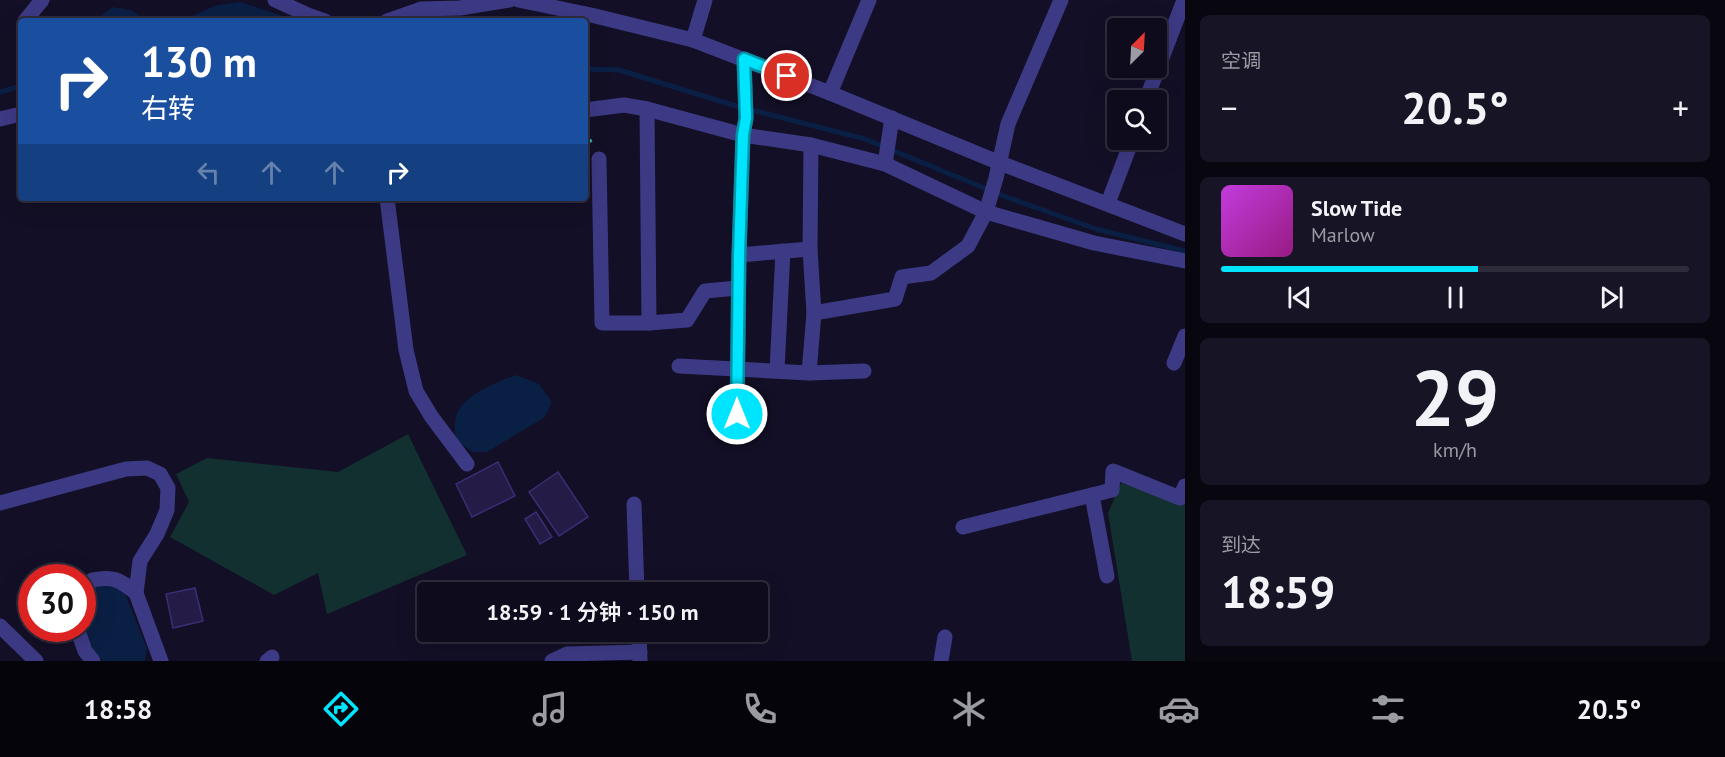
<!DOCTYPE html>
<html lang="zh">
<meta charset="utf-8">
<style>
body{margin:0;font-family:"PT Sans","Noto Sans SC",sans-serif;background:#171425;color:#f1f3f6;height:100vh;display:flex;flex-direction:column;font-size:22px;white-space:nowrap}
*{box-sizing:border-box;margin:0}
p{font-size:20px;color:#9b9ba3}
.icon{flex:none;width:33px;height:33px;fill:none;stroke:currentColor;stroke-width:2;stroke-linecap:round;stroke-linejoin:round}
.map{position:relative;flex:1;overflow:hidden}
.details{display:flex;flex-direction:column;gap:15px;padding:15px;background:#08060f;width:540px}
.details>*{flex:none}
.top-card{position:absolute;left:18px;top:18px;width:570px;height:183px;border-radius:6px;box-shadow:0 6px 24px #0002,0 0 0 2px #2e2b3b;background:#1a4fa0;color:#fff;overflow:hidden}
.needle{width:39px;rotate:24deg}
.fabs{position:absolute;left:1107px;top:18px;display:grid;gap:12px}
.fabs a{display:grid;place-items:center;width:60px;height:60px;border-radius:6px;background:#0e0b1c;box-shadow:0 6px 24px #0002,0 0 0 2px #2e2b3b;font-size:30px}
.speed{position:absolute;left:18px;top:564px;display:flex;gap:12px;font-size:30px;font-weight:700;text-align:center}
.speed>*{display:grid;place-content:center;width:78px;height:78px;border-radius:50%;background:#0e0b1c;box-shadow:0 6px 24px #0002,0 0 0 2px #2e2b3b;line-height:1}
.speed .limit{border:9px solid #d22;background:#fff;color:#111}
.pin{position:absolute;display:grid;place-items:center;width:51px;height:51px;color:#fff;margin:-26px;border:3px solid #fff;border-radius:50%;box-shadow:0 2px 6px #0007}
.me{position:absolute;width:66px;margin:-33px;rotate:0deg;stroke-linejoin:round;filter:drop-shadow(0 0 4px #0008)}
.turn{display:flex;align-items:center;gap:21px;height:126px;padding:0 24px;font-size:27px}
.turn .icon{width:78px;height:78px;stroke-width:2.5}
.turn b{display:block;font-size:42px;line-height:51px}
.lanes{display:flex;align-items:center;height:57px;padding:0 24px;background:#0003;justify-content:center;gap:30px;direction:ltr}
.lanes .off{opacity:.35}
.big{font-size:45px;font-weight:600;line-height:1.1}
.details .widget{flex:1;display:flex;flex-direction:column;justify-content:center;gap:9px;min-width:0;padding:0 21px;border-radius:9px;background:#171425}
.details .dial{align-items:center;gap:0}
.dial b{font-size:78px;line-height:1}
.song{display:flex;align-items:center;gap:18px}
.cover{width:72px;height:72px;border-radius:9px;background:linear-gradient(135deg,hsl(290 70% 55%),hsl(310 70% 35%))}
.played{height:6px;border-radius:3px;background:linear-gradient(90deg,#00e5ff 55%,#2e2b3b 55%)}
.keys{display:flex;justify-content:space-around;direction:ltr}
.heat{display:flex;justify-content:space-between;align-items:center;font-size:33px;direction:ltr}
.trip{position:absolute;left:417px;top:582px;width:351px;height:60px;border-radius:6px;background:#0e0b1c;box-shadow:0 6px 24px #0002,0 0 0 2px #2e2b3b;font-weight:600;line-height:60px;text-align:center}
.menu{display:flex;height:96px;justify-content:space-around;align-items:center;background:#06040b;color:#9b9ba3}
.menu .icon{width:42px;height:42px}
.menu .on{color:#00e5ff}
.menu b{font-size:27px;color:#f1f3f6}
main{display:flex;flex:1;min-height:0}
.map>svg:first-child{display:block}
.green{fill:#12302f}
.water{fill:#0a1f44}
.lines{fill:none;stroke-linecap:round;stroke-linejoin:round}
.stream{stroke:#0a1f44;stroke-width:5}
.building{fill:#241b47;stroke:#3b2d73;stroke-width:1.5}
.path{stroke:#2fb8b0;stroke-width:3;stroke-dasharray:3 4.5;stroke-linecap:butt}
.minor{stroke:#3d3a85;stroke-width:15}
.route-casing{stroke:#0095a6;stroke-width:15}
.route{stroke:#00e5ff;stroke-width:10}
</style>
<main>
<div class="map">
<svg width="1185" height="661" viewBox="0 0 1185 661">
<rect width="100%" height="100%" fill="#130f26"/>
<g class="green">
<polygon points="408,434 467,555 327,614 318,573 274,595 170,537 189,502 176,474 207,458 338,472"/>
<polygon points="1121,483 1185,504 1185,661 1132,661 1108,513"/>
</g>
<g class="water">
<polygon points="240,2 298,21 99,21 99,17 113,7 131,10 141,17 192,16 217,5"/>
<path d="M516,375L539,384L552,402L545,417L487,452H473L455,440C455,433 454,424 456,417C460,396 498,382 516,375Z"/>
<path d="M103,582L124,591L147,648L145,661H103C98,655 90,649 88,642C79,620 81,592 103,582Z"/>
</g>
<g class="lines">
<g class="stream">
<polyline points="585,69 619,70 736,106 865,139 1001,195 1096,229 1185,251"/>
<polyline points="0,92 21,86"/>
</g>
</g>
<g class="building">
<polygon points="498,462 515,496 472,517 456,484"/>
<polygon points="558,472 588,517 559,536 529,492"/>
<polygon points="536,512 552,537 540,544 525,519"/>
<polygon points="195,588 203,621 173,628 166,594"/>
</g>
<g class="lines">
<polyline class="path" points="587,125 588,136 592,144"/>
<g class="minor">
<polyline points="275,0 308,15 325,21"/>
<polyline points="518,0 591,15 693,40 830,93 1000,163 1185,234"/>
<polyline points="25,21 42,0"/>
<polyline points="387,21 421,9 460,8 509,0"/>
<polyline points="693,40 705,0"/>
<polyline points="830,93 869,0"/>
<polyline points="1146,100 1184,0"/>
<polyline points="647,109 649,323"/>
<polyline points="585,110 624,105 647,109 743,135 811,145 885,164 986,212 1094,243 1185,261"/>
<polyline points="0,119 21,114"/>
<polyline points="599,159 602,323 649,323 687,320 705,291 738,288"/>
<polyline points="885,164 892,118"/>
<polyline points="387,198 406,350 416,391 431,416 467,464"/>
<polyline points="1108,203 1132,140"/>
<polyline points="739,255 810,249"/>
<polyline points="814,313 895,299 902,277 931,273 968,246 986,212 996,178 1008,124 1061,0"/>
<polyline points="1174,363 1185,336"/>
<polyline points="679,366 809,373 864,371"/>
<polyline points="777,370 783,251"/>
<polyline points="809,373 814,313 810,249 811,145"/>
<polyline points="737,414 739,255 743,135 746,118 744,59"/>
<polyline points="0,503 126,469 147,468 160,474 168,488 167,510 157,534 140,561 136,593 161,661"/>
<polyline points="634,504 637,592"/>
<polyline points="963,527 1092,495"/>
<polyline points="1107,576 1092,495 1112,490 1113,471 1180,498 1185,486"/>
<path d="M82,594L92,580C113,576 119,579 136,593"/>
<polyline points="0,626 36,661"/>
<polyline points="77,628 85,651 93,661"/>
<polyline points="639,632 640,661"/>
<polyline points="267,661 272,657"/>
<polyline points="552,661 567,654 640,652"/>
<polyline points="941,661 945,637"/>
</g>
</g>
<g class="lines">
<defs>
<polyline id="route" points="737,414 739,255 743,135 746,118 744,59 787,76"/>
</defs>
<use href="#route" class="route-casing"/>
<use href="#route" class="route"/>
</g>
</svg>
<div class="fabs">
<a><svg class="needle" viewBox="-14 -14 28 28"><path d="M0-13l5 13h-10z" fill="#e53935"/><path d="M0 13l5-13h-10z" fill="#9b9ba3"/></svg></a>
<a><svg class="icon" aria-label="search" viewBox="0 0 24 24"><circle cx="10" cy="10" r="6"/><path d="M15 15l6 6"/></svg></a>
</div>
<div class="speed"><div class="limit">30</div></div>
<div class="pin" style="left:787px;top:76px;background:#d93025"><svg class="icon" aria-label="arrive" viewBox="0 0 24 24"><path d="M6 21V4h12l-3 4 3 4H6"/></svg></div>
<svg class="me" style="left:737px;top:414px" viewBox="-20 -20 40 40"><circle r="17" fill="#00e5ff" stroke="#fff" stroke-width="3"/><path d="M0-11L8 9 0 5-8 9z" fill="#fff"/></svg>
<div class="trip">18:59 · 1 分钟 · 150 m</div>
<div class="top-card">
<div class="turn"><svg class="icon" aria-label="right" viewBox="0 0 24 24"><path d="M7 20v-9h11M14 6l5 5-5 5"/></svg><div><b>130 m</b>右转</div></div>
<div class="lanes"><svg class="icon off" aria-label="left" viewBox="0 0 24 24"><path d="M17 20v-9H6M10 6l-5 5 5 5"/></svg><svg class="icon off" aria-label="ahead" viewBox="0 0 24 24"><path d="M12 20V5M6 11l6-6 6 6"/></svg><svg class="icon off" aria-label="ahead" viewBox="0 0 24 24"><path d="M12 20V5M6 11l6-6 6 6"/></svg><svg class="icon" aria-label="right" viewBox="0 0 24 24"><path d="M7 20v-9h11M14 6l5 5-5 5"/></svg></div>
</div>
</div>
<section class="details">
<div class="widget"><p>空调</p>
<div class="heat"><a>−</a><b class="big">20.5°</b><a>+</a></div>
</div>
<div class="widget">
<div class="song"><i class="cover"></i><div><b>Slow Tide</b><p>Marlow</p></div></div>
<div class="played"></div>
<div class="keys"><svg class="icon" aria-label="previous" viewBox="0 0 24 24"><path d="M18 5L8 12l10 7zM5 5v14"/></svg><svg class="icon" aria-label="pause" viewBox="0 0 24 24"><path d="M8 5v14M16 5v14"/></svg><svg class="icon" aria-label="next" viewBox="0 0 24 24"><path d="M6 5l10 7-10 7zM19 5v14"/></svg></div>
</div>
<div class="widget dial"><b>29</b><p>km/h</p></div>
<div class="widget"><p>到达</p><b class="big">18:59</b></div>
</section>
</main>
<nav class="menu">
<b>18:58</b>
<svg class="icon on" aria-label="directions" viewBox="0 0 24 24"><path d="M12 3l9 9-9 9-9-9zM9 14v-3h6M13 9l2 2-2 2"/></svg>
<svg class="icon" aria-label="music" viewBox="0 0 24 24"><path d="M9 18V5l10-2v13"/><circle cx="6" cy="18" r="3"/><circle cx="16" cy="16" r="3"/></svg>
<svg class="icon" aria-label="phone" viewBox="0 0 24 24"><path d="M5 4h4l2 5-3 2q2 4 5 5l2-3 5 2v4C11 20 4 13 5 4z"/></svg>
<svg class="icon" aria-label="climate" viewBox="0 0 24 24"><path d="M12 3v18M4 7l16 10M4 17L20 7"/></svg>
<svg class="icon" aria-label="car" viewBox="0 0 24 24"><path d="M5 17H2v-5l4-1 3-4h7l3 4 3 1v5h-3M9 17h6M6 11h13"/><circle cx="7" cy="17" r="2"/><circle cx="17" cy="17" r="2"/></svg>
<svg class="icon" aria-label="filters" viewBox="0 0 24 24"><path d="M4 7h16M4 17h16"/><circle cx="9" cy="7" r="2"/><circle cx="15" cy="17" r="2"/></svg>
<b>20.5°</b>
</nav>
